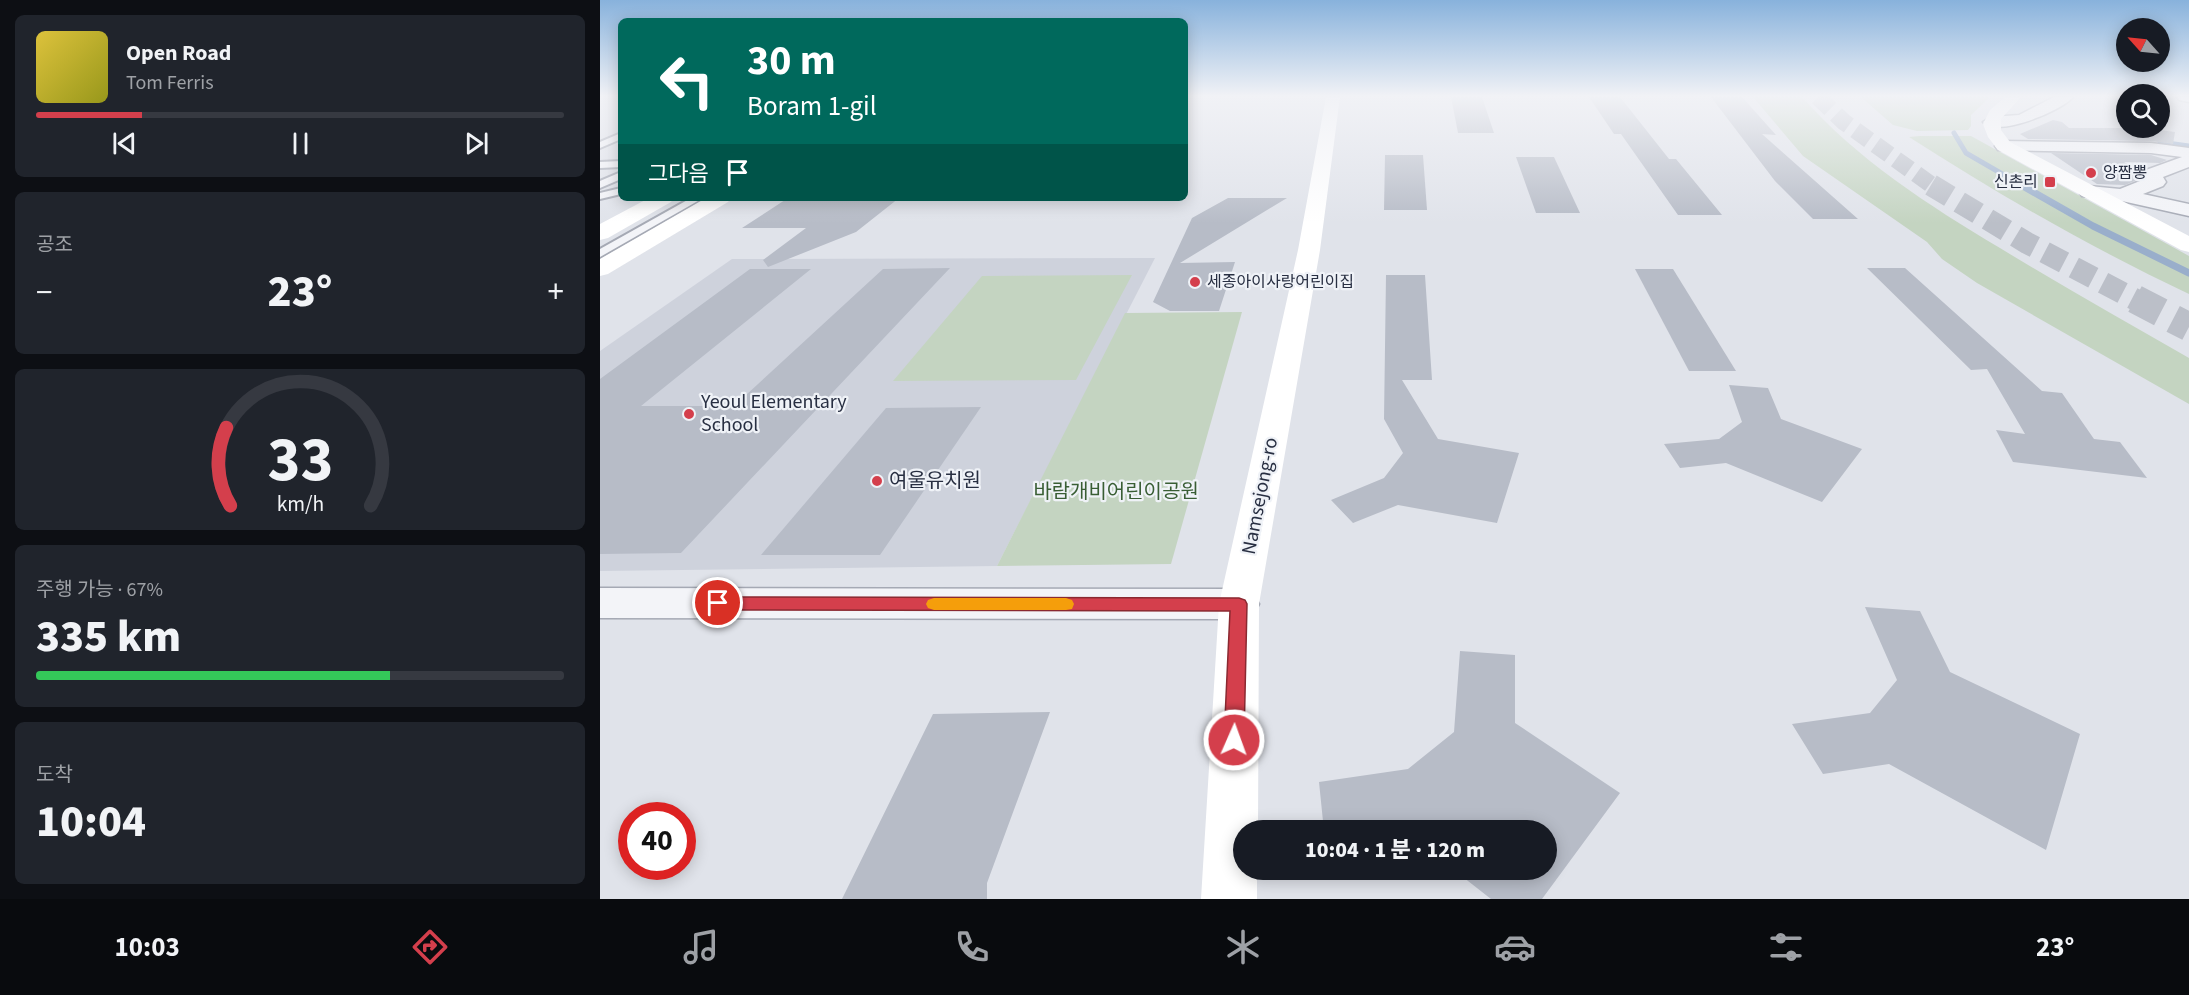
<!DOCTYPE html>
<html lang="ko">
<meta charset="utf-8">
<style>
body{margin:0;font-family:"Source Sans 3","Noto Sans KR",sans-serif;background:#20242c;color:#f1f3f6;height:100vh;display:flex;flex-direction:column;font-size:22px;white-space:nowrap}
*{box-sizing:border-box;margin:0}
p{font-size:20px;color:#9ea1a6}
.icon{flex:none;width:33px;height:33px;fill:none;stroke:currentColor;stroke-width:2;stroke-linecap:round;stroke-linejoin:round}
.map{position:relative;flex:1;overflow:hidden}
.side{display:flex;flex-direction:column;gap:15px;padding:15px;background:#0d0f14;width:600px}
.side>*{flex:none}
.hud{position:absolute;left:18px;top:18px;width:570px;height:183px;border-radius:9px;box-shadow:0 3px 15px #0003;background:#00695c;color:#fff;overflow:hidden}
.needle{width:39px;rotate:297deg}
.buttons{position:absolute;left:1516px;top:18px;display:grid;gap:12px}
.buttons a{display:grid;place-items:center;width:54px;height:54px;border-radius:50%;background:#171b24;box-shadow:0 3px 15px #0003;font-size:30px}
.speed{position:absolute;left:18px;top:802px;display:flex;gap:12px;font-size:30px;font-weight:700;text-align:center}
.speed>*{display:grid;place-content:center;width:78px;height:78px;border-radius:50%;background:#171b24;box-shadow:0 3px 15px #0003;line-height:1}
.speed .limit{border:9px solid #d22;background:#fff;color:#111}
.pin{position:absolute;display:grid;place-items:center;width:51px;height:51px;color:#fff;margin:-26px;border:3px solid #fff;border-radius:50%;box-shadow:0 2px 6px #0007}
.me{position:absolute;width:66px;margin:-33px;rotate:2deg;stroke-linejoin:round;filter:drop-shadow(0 0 4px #0008)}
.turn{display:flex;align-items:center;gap:21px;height:126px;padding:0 30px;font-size:27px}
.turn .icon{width:78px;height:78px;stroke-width:2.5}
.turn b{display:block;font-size:42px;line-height:51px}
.then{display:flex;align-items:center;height:57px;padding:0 30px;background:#0003;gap:12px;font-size:22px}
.big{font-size:45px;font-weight:800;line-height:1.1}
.side .tile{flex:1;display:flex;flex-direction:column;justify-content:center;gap:9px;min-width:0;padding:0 21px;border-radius:9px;background:#20242c}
.side .dial{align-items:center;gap:0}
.dial svg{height:156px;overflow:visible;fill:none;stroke:#363941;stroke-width:7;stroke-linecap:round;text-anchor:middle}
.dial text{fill:#f1f3f6;stroke:none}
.song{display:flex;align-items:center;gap:18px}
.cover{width:72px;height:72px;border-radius:9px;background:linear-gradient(135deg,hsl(50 70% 55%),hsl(60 70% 35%))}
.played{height:6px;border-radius:3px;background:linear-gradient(90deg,#d43f4c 20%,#363941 20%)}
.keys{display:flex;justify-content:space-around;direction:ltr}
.heat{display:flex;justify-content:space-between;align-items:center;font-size:33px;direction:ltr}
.charge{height:9px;border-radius:4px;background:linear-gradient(90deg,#34c759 67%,#363941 0)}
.trip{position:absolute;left:633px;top:820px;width:324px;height:60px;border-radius:30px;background:#171b24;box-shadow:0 3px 15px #0003;font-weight:800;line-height:60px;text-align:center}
.dock{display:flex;height:96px;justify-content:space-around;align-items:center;background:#090b0e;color:#9ea1a6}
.dock .icon{width:42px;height:42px}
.dock .current{color:#d43f4c}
.dock b{font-size:27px;color:#f1f3f6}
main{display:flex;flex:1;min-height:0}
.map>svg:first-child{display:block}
.built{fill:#ced2dc}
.green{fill:#c4d4c1}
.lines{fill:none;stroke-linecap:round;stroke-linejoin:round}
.stream-far1{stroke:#99aecb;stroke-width:5}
.stream{stroke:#99aecb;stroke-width:7}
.building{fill:#b7bcc7}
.highway-tunnel-far2{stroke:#bbbfc8;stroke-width:17;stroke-dasharray:17 8;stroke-linecap:butt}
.highway-tunnel-far1{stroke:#bbbfc8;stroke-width:22;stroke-dasharray:22 11;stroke-linecap:butt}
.highway-tunnel{stroke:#bbbfc8;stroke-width:29;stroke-dasharray:29 14;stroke-linecap:butt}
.lane-casing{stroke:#a5a9b4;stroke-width:4}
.street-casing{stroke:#a5a9b4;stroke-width:3}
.lane{fill:#f3f4f8;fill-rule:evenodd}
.street{fill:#f3f4f8;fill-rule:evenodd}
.secondary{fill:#fff;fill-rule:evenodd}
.route{fill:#d43f4c;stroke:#8a2931;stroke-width:1.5}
.slow{fill:#f59e0b}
.poi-dot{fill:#d43f4c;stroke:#eff2f7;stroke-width:2}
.labels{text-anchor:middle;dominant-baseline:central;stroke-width:4.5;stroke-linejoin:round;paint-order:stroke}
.far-poi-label{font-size:16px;fill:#282f42;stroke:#eff2f7;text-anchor:start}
.poi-label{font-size:20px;fill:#282f42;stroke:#eff2f7;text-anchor:start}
.park-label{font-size:20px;fill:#395e34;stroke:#eff2f7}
.street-label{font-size:20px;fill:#282f42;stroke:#eff2f7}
</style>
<main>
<section class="side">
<div class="tile">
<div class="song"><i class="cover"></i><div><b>Open Road</b><p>Tom Ferris</p></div></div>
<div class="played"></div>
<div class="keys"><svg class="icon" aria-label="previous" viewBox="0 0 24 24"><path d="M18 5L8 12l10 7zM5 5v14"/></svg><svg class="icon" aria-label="pause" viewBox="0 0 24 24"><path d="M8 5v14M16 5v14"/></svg><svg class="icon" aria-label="next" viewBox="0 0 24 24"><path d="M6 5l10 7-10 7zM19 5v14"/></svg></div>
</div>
<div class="tile"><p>공조</p>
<div class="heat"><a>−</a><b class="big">23°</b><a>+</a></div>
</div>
<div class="tile dial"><svg viewBox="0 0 100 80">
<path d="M14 69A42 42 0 1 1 86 69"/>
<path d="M14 69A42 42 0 0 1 12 29" stroke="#d43f4c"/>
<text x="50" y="56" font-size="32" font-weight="700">33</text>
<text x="50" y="72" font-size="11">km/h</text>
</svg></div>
<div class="tile"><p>주행 가능 · 67%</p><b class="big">335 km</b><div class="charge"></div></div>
<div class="tile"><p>도착</p><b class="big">10:04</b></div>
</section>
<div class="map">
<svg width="1589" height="899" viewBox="0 0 1589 899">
<rect width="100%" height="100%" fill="#e0e3ea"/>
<polygon class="built" points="555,258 397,566 0,571 0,351 132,259"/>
<g class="green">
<path d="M1153,97H1202C1258,160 1328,205 1400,248C1462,286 1526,322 1589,358V404L1377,283L1342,259L1327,242L1203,156Z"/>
<polygon points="1261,97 1390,97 1371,115 1371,126 1368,130 1317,131 1293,125"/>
<path d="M1320,136H1371L1589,256V294C1492,248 1399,195 1309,137Z"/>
<polygon points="532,275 476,380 293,381 382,276"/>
<polygon points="642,312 571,564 397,566 525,313"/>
</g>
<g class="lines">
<g class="stream-far1">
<polyline points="1354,133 1366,153 1423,186"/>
<polyline points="1560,142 1589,146"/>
</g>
<polyline class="stream" points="1421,185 1493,226 1589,273"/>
</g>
<g class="building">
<polygon points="851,97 882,97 894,133 858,133"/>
<polygon points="989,97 1020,97 1069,159 1076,159 1122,215 1078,215 1021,134 1014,134"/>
<polygon points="1111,97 1142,97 1176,135 1162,134 1258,219 1213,219 1175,181"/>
<polygon points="1453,120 1462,122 1469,128 1544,128 1575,132 1573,144 1551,141 1428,139 1420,134"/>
<polygon points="1451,153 1551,155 1567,160 1560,163 1524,162 1542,173 1542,178 1525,185 1497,184"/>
<polygon points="785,155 823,155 827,210 784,210"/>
<polygon points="916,157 954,157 980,213 936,213"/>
<polygon points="188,198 299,198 256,232 168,267 163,260 206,228 142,228"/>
<polygon points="628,198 687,198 580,263 635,262 619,311 570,311 553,302 592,218"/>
<polygon points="350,268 81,553 0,554 0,379 150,269 211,269 41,406 134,406 283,269"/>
<polygon points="1267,268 1305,268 1442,391 1462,393 1494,439 1520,442 1547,478 1413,462 1396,430 1425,434 1387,369 1371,370"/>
<polygon points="1035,269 1073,269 1136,371 1089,371"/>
<polygon points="786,275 825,275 832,380 802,380 838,439 919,453 897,523 798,505 753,523 731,500 784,478 803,453 784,419"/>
<polygon points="1129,385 1168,388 1181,419 1262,449 1222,502 1126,463 1080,468 1064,444 1119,439 1142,422"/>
<polygon points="381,407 280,555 161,555 286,408"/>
<polygon points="1265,607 1320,611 1350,672 1480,734 1446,850 1289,764 1223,774 1192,724 1270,713 1297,680"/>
<polygon points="860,651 915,655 915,723 1020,793 942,899 891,899 854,870 946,870 946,831 805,831 800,827 773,831 724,831 719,782 808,769 854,732"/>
<polygon points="450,712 387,883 387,899 242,899 333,714"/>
</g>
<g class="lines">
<polyline class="highway-tunnel-far2" points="1218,97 1244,122 1333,186"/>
<polyline class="highway-tunnel-far1" points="1331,185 1427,243 1538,301"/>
<polyline class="highway-tunnel" points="1535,299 1589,327"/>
<defs>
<g id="lane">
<polygon points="21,133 21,139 0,148 0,142"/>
<polygon points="21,161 21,167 0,168 0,162"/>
<polygon points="21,172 21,179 0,188 0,181"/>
<polygon points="21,188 21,194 0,199 0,193"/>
<polygon points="91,198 103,198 0,257 0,249"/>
</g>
<g id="street">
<path d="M1454,97H1473C1462,111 1396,138 1383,122L1391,117L1419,115Z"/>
<polygon points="1577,97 1589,97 1589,102 1579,100"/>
<polygon points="1404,141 1551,143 1589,148 1589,167 1563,177 1566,182 1563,186 1543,194 1589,204 1589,216 1522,201 1482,196 1479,192 1482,188 1489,186 1520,189 1545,179 1544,174 1546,170 1582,157 1551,153 1398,150 1395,146 1398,142"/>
<polygon points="0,588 639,589 653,593 659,604 653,615 639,619 0,618"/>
</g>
</defs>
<use href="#lane" class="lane-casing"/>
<use href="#street" class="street-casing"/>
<use href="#lane" class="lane"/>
<use href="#street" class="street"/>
<g class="secondary">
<polygon points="726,97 740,97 720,250 659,604 658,831 644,831 644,870 657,870 657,899 601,899 619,604 698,250"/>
<polygon points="1405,97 1421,97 1401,119 1401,130 1410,142 1589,236 1589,252 1581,250 1398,150 1388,137 1383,124 1390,110"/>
<polygon points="49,198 74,198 71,202 8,238 0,240 0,224"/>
<polygon points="106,198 131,198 128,202 8,274 0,276 0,259"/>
</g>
</g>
<linearGradient id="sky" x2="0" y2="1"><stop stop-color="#88b2dc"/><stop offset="0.43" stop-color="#f1f2f6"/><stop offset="1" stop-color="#f1f2f6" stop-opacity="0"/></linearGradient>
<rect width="1589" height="223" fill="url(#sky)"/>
<polygon class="route" points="118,597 639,598 645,600 647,604 644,740 641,746 634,749 627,746 624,740 630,611 118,610 112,608 110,603 112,599"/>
<polygon class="slow" points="334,598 466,598 472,600 474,604 472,609 466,610 334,610 328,608 326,604 328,600"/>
<g class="poi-dot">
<circle cx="1491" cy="173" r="6"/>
<rect x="1444" y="176" width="12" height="12" rx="3"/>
<circle cx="595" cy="282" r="6"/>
<circle cx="89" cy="414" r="6"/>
<circle cx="277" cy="481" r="6"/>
</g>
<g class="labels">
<g class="far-poi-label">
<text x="1503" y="173">양짬뽕</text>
<text x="1438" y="182" text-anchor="end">신촌리</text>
<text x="607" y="282">세종아이사랑어린이집</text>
</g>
<g class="poi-label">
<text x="101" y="402">Yeoul Elementary<tspan x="101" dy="23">School</tspan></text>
<text x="289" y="481">여울유치원</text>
</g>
<g class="park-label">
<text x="516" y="492">바람개비어린이공원</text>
</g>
<g class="street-label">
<text transform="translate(660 496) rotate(-79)">Namsejong-ro</text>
</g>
</g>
</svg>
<div class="buttons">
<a><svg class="needle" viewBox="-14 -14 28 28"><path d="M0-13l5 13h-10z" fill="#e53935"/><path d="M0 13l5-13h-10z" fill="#9ea1a6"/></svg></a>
<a><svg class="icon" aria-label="search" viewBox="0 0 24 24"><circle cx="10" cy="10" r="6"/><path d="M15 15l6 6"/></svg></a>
</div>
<div class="speed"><div class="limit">40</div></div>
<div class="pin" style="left:118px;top:603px;background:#d93025"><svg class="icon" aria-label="arrive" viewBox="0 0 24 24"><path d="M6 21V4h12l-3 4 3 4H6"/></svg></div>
<svg class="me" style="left:634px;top:740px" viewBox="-20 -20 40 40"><circle r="17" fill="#d43f4c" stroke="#fff" stroke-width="3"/><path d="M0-11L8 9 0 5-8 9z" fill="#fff"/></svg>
<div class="trip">10:04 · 1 분 · 120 m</div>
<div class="hud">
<div class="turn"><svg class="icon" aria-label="left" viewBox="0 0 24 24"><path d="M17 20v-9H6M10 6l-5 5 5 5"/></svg><div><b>30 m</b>Boram 1-gil</div></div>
<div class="then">그다음<svg class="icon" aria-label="arrive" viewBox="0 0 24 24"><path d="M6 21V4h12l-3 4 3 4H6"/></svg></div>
</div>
</div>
</main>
<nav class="dock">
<b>10:03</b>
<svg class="icon current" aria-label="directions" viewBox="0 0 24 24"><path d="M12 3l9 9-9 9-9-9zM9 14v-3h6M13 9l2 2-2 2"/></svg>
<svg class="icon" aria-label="music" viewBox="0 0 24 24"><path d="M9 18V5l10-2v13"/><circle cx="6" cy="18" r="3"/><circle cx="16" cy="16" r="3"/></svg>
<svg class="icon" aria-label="phone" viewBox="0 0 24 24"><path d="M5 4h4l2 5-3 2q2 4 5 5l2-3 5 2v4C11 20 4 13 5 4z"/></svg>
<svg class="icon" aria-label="climate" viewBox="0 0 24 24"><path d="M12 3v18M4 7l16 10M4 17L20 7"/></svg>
<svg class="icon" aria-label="car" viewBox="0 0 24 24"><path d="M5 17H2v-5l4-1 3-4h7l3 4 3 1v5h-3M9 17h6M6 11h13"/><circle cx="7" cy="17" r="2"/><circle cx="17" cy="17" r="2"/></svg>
<svg class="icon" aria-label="filters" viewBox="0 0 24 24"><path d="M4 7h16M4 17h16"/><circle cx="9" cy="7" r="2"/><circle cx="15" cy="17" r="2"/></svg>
<b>23°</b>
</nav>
